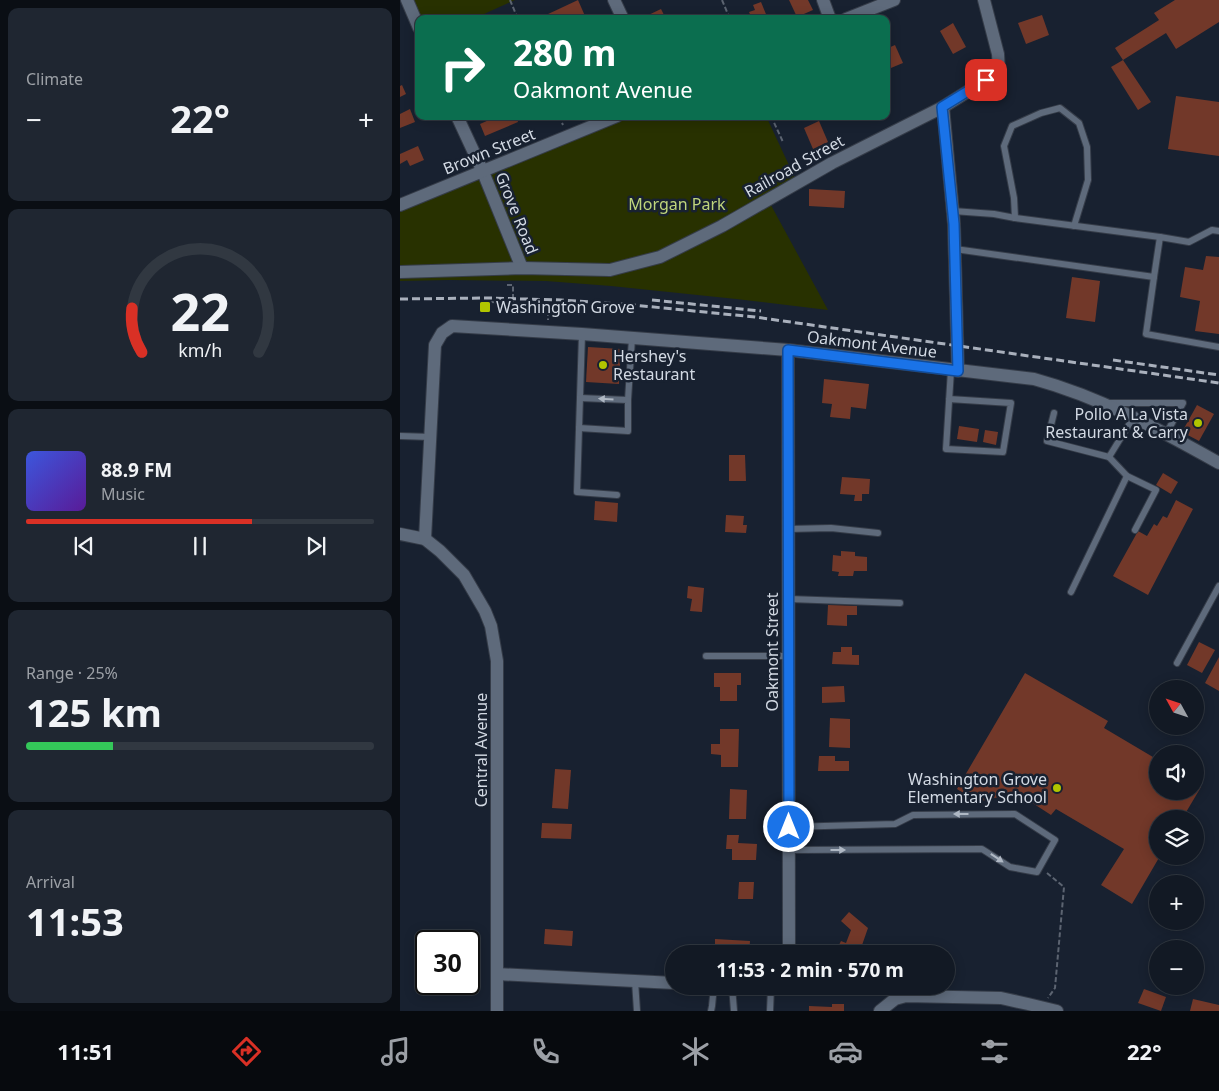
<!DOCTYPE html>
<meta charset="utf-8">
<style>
body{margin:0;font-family:"Noto Sans",sans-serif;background:#1f2631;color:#f1f3f6;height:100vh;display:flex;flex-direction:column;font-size:19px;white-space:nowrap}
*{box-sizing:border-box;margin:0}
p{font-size:16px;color:#9ca0a6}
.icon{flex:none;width:28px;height:28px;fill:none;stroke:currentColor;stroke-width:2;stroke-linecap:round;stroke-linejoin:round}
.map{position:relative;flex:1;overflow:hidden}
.details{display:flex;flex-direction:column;gap:8px;padding:8px;background:#0a0e14;width:400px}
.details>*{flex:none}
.hud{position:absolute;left:15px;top:15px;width:475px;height:105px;border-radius:10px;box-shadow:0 2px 12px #0003,0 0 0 1px #313841;background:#0b6e4f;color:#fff;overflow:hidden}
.needle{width:32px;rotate:310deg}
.tools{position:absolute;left:749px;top:680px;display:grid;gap:10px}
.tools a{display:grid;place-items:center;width:55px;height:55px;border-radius:50%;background:#121924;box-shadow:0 2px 12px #0003,0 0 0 1px #313841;font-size:25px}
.speed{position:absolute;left:15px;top:930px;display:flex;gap:10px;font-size:25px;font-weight:700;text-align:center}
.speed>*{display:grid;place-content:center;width:65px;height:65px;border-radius:50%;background:#121924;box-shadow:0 2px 12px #0003,0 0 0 1px #313841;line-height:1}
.speed .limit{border:2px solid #111;border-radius:8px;background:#fff;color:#111}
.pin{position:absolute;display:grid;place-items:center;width:42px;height:42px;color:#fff;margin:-21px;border-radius:10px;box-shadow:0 2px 8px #0006}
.me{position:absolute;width:55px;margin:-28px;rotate:0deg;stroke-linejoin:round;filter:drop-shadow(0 0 4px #0008)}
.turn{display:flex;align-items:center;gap:18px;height:105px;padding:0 15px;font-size:22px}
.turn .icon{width:65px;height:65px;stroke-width:2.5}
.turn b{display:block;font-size:35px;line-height:42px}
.big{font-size:38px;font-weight:700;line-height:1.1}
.details .widget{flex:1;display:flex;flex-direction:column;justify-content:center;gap:8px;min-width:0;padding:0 18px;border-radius:10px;background:#1f2631}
.details .dial{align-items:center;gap:0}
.dial svg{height:130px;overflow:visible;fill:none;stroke:#313841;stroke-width:7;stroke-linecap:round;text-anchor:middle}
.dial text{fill:#f1f3f6;stroke:none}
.song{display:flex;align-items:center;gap:15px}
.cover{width:60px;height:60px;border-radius:8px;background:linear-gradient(135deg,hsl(230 70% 55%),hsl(270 70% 35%))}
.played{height:5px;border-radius:2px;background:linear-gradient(90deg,#d93025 65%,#313841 65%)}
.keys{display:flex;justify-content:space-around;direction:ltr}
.heat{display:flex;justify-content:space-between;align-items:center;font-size:28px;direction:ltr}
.charge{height:8px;border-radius:4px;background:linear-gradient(90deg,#34c759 25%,#313841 0)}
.trip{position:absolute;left:265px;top:945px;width:290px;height:50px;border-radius:25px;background:#121924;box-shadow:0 2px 12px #0003,0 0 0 1px #313841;font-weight:700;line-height:50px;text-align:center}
.tabs{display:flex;height:80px;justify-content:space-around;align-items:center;background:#070a0e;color:#9ca0a6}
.tabs .icon{width:35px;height:35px}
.tabs .current{color:#d93025}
.tabs b{font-size:22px;color:#f1f3f6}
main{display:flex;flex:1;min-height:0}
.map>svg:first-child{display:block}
.green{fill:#283100}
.building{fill:#723829}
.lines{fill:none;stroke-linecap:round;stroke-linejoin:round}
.lane-casing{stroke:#353c48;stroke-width:8}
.street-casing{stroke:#353c48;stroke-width:14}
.secondary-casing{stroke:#353c48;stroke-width:14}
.path{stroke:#5c6471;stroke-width:2;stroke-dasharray:5 2.5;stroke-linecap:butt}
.lane{stroke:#5e6a7b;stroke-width:6}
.street{stroke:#5e6a7b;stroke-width:12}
.secondary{stroke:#5e6a7b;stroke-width:12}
.rail{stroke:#a9b0bc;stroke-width:3;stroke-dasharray:8 4;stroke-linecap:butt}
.oneway{fill:#afb8c4}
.route-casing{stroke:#114b97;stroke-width:12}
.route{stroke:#1a73e8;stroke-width:9}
.poi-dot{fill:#b1c500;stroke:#182130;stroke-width:2}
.labels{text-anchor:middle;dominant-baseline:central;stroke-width:5;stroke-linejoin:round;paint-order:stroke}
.street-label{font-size:16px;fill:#d2d9e3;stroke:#182130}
.park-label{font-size:16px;fill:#bfd57c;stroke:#182130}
.poi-label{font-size:16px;fill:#d2d9e3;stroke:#182130;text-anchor:start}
</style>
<main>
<section class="details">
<div class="widget"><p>Climate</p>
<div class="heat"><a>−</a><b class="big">22°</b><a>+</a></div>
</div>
<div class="widget dial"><svg viewBox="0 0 100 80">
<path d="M14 69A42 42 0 1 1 86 69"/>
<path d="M14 69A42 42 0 0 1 8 42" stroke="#d93025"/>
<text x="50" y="56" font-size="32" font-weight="700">22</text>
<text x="50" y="72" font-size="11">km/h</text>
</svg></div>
<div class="widget">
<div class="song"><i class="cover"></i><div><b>88.9 FM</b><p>Music</p></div></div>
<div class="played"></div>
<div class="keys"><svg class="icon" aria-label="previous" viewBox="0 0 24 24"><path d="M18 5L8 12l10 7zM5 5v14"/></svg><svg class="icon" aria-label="pause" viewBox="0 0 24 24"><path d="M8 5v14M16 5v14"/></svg><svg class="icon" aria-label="next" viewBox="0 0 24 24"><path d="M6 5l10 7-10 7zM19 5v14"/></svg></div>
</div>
<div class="widget"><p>Range · 25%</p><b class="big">125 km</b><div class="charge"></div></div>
<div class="widget"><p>Arrival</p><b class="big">11:53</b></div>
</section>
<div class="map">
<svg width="819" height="1011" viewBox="0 0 819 1011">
<rect width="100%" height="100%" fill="#182130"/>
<g class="green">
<polygon points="8,0 115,0 73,19 19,19"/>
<polygon points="224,116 366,116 395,178 366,196 428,310 336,299 211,286 146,281 50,280 0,281 0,208 80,176"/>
</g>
<g class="building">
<polygon points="178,0 185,16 178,19 148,19 146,15"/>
<polygon points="389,0 408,0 413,10 397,17"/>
<polygon points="775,0 819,0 819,22 776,49 766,33 723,60 715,48 759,20 754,13"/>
<polygon points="361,2 368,19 352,19 349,12 355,10 353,5"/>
<polygon points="261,9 266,19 240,19"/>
<polygon points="642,15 649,35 626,44 618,23"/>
<polygon points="553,23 566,47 553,54 540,31"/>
<polygon points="495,45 503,63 486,70 486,49"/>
<polygon points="723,60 751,102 738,110 711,67"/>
<polygon points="2,85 6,94 0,97 0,86"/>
<polygon points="776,96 819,102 819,156 768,149"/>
<polygon points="10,109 15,122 0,128 0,114"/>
<polygon points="98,116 116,116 118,122 85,136 80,124"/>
<polygon points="419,121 428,142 413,149 404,128"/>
<polygon points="18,146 24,160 10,166 7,160 0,164 0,154"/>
<polygon points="409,189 445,191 444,208 409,206"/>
<polygon points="806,256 819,257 819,334 795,331 800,301 780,297 785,267 803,270"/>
<polygon points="672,277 700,281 695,322 666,318"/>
<polygon points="188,347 221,349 219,384 186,382"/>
<polygon points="424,379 469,384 466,409 451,407 450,419 430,417 432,404 422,403"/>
<polygon points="797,405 814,414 799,441 782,432"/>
<polygon points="559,426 579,429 577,442 557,439"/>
<polygon points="585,430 598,432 596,445 583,442"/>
<polygon points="329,455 345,455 346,481 329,481"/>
<polygon points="763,473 778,482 771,494 756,485"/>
<polygon points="442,477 470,479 469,494 462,494 462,501 454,501 455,495 440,494"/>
<polygon points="776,500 793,509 748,595 713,576 738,531 747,536 754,524 757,526 763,516 767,518"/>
<polygon points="195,501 218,503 217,522 194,520"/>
<polygon points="326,515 344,516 343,525 347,525 346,533 325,532"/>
<polygon points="441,551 455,552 455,556 467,557 467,571 454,571 453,576 438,576 439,572 432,571 433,555 441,556"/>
<polygon points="288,586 304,588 302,612 290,611 292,599 287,598"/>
<polygon points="428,605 457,606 457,615 447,615 447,626 427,625"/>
<polygon points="799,642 815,650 802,673 787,665"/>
<polygon points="441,647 452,647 452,655 459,655 459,665 432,664 433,652 441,652"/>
<polygon points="819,657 819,691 805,683"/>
<polygon points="314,673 341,673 341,685 337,685 337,701 320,701 320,687 314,687"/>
<polygon points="625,673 708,721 704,728 758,760 758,791 795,791 795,783 801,787 782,819 758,819 758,856 760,856 732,904 701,885 724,849 656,809 651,815 617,793 577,802 557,789"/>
<polygon points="444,686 445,702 422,703 422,687"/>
<polygon points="430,718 450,719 450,748 429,747"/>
<polygon points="320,729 339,729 338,767 321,767 321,755 311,754 311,744 320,744"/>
<polygon points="419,756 435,756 435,761 449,761 449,771 418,771"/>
<polygon points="155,769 171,770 168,809 152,808"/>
<polygon points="330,789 347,790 346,819 329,819"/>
<polygon points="142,823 172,824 171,839 141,838"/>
<polygon points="327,835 339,835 338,843 357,844 356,860 332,860 332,849 326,849"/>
<polygon points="339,882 354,882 353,899 338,899"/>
<polygon points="449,912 468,928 461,948 468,952 467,954 447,954 437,949 441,941 446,943 451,930 441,921"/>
<polygon points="145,929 173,931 172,946 144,944"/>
<polygon points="315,939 350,941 349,954 315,954"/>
<polygon points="744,989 766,997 761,1011 738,1003"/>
<polygon points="793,999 819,1005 819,1011 790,1011"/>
<polygon points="432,1004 444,1004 444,1011 409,1011 409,1006 432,1007"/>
</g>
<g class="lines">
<defs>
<g id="lane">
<polyline points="553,211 594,214 615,218 760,237"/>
<polyline points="615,218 614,198 604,146 612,126 641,113 660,108 679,123 687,147 688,180 674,226"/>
<polyline points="555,249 754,277 760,237 789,242 812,230 819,231"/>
<polyline points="754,277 746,334 819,347"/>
<polyline points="182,334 177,492 217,495"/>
<polyline points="549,399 611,403 603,452 546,449 551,370"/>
<polyline points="228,400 232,338"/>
<polyline points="710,403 783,403 766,434"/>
<polyline points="654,413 647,441 709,457 733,418"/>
<polyline points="179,428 228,431 228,400 180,398"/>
<polyline points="0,436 31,437"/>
<polyline points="709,457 727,476 756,490 735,530"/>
<polyline points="388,529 431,528 478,533"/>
<polyline points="671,592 727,476"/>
<polyline points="389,599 500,603"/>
<polyline points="306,656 389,656"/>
<polyline points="777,663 819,586"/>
<polyline points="389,850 582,849 610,867 637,872 655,840 615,814 513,815 495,824 389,827"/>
<polyline points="235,981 237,1011"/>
<polyline points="332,986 334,1011"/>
<polyline points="311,1011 312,1006 314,986"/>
<polyline points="370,1011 371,987"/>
</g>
<g id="street">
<polyline points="7,0 19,28"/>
<polyline points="214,0 223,19"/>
<polyline points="423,0 430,19"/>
<polyline points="446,19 494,0"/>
<polyline points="543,107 599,72 598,54 584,0"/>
<polyline points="57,116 83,172 122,268"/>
<polyline points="0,205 217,116"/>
<polyline points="388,350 389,954"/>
<polyline points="97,974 274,983"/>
<polyline points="328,986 362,988 372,986"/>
<polyline points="480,1011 495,999 506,996 601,998 628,1004 657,1011"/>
</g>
<g id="secondary">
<polyline points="0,272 122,268 210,270 260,257 322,226 432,163 543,107 554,224 558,371"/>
<polyline points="0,534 25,539 40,551 64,575 85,611 91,626 97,661 97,1011"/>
<path d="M25,539L35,345L42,333L52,326L182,334L388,350L634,379C700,397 760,430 819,463"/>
</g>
</defs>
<use href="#lane" class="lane-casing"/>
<use href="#street" class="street-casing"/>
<use href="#secondary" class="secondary-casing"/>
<g class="path">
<polyline points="110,0 118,19"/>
<polyline points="322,0 330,19"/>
<polyline points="159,116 163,125"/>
<polyline points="371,116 383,142"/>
<polyline points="107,285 113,285 113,304"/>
<polyline points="91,302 140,305 148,309 148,320"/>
<polyline points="647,873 664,887 655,988 648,998"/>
</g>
<use href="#lane" class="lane"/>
<use href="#street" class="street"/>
<use href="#secondary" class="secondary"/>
<g class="rail">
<polyline points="0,299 88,298 161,300 233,305 355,317 819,383"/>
<polyline points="252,300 361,311"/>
<polyline points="713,360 819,375"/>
</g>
</g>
<defs><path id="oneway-solid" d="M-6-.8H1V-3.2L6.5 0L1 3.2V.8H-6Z" transform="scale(1.25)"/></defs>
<g class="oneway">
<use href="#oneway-solid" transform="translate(206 399) rotate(-177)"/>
<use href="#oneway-solid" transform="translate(561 814) rotate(180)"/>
<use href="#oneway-solid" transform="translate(438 850)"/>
<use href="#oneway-solid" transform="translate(597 858) rotate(34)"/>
</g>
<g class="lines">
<defs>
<polyline id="route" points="389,827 388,350 558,371 554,224 542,107 586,80"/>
</defs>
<use href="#route" class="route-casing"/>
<use href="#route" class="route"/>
</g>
<g class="poi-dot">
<rect x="79" y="301" width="12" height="12" rx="2.5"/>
<circle cx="203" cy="365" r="5"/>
<circle cx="798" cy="423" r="5"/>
<circle cx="657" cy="788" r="5"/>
</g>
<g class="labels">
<g class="street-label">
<text transform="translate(89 151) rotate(-22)">Brown Street</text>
<text transform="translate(394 166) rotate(-29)">Railroad Street</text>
<text transform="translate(117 213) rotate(68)">Grove Road</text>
<text transform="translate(472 344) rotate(7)">Oakmont Avenue</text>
<text transform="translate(372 652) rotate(-90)">Oakmont Street</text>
<text transform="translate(81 750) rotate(-90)">Central Avenue</text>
</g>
<g class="park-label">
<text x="277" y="204">Morgan Park</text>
</g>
<g class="poi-label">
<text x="96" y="307">Washington Grove</text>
<text x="213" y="356">Hershey's<tspan x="213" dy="18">Restaurant</tspan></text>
<text x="788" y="414" text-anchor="end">Pollo A La Vista<tspan x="788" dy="18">Restaurant &amp; Carry</tspan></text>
<text x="647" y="779" text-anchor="end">Washington Grove<tspan x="647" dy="18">Elementary School</tspan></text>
</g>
</g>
</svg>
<div class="tools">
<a><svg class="needle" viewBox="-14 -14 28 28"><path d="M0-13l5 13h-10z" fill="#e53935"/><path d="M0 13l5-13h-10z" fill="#9ca0a6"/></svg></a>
<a><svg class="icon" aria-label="sound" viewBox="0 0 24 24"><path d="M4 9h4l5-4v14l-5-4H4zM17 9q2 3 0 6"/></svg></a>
<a><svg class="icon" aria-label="layers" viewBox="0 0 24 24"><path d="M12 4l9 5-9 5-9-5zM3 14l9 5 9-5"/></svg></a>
<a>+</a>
<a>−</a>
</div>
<div class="speed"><div class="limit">30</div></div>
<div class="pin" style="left:586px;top:80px;background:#d93025"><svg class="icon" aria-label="arrive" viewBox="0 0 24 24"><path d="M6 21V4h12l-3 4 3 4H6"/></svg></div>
<svg class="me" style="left:389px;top:827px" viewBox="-20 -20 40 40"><circle r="17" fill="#1a73e8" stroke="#fff" stroke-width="3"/><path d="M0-11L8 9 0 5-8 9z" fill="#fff"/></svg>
<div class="trip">11:53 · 2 min · 570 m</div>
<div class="hud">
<div class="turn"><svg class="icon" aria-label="right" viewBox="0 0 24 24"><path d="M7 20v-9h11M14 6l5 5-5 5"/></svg><div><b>280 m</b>Oakmont Avenue</div></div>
</div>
</div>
</main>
<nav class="tabs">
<b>11:51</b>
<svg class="icon current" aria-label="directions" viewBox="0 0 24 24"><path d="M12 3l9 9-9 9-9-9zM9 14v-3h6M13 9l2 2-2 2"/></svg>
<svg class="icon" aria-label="music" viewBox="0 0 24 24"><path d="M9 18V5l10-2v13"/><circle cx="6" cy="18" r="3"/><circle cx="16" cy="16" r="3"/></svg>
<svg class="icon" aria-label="phone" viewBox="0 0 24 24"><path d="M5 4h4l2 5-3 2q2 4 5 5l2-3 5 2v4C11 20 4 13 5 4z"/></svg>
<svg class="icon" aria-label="climate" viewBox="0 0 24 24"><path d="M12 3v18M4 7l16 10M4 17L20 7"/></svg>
<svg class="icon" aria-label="car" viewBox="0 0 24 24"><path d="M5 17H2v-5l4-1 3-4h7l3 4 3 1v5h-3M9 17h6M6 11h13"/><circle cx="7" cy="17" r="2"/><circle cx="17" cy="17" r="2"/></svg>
<svg class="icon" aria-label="filters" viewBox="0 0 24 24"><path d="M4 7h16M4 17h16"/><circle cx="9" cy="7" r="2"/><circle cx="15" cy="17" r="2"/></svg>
<b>22°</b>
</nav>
